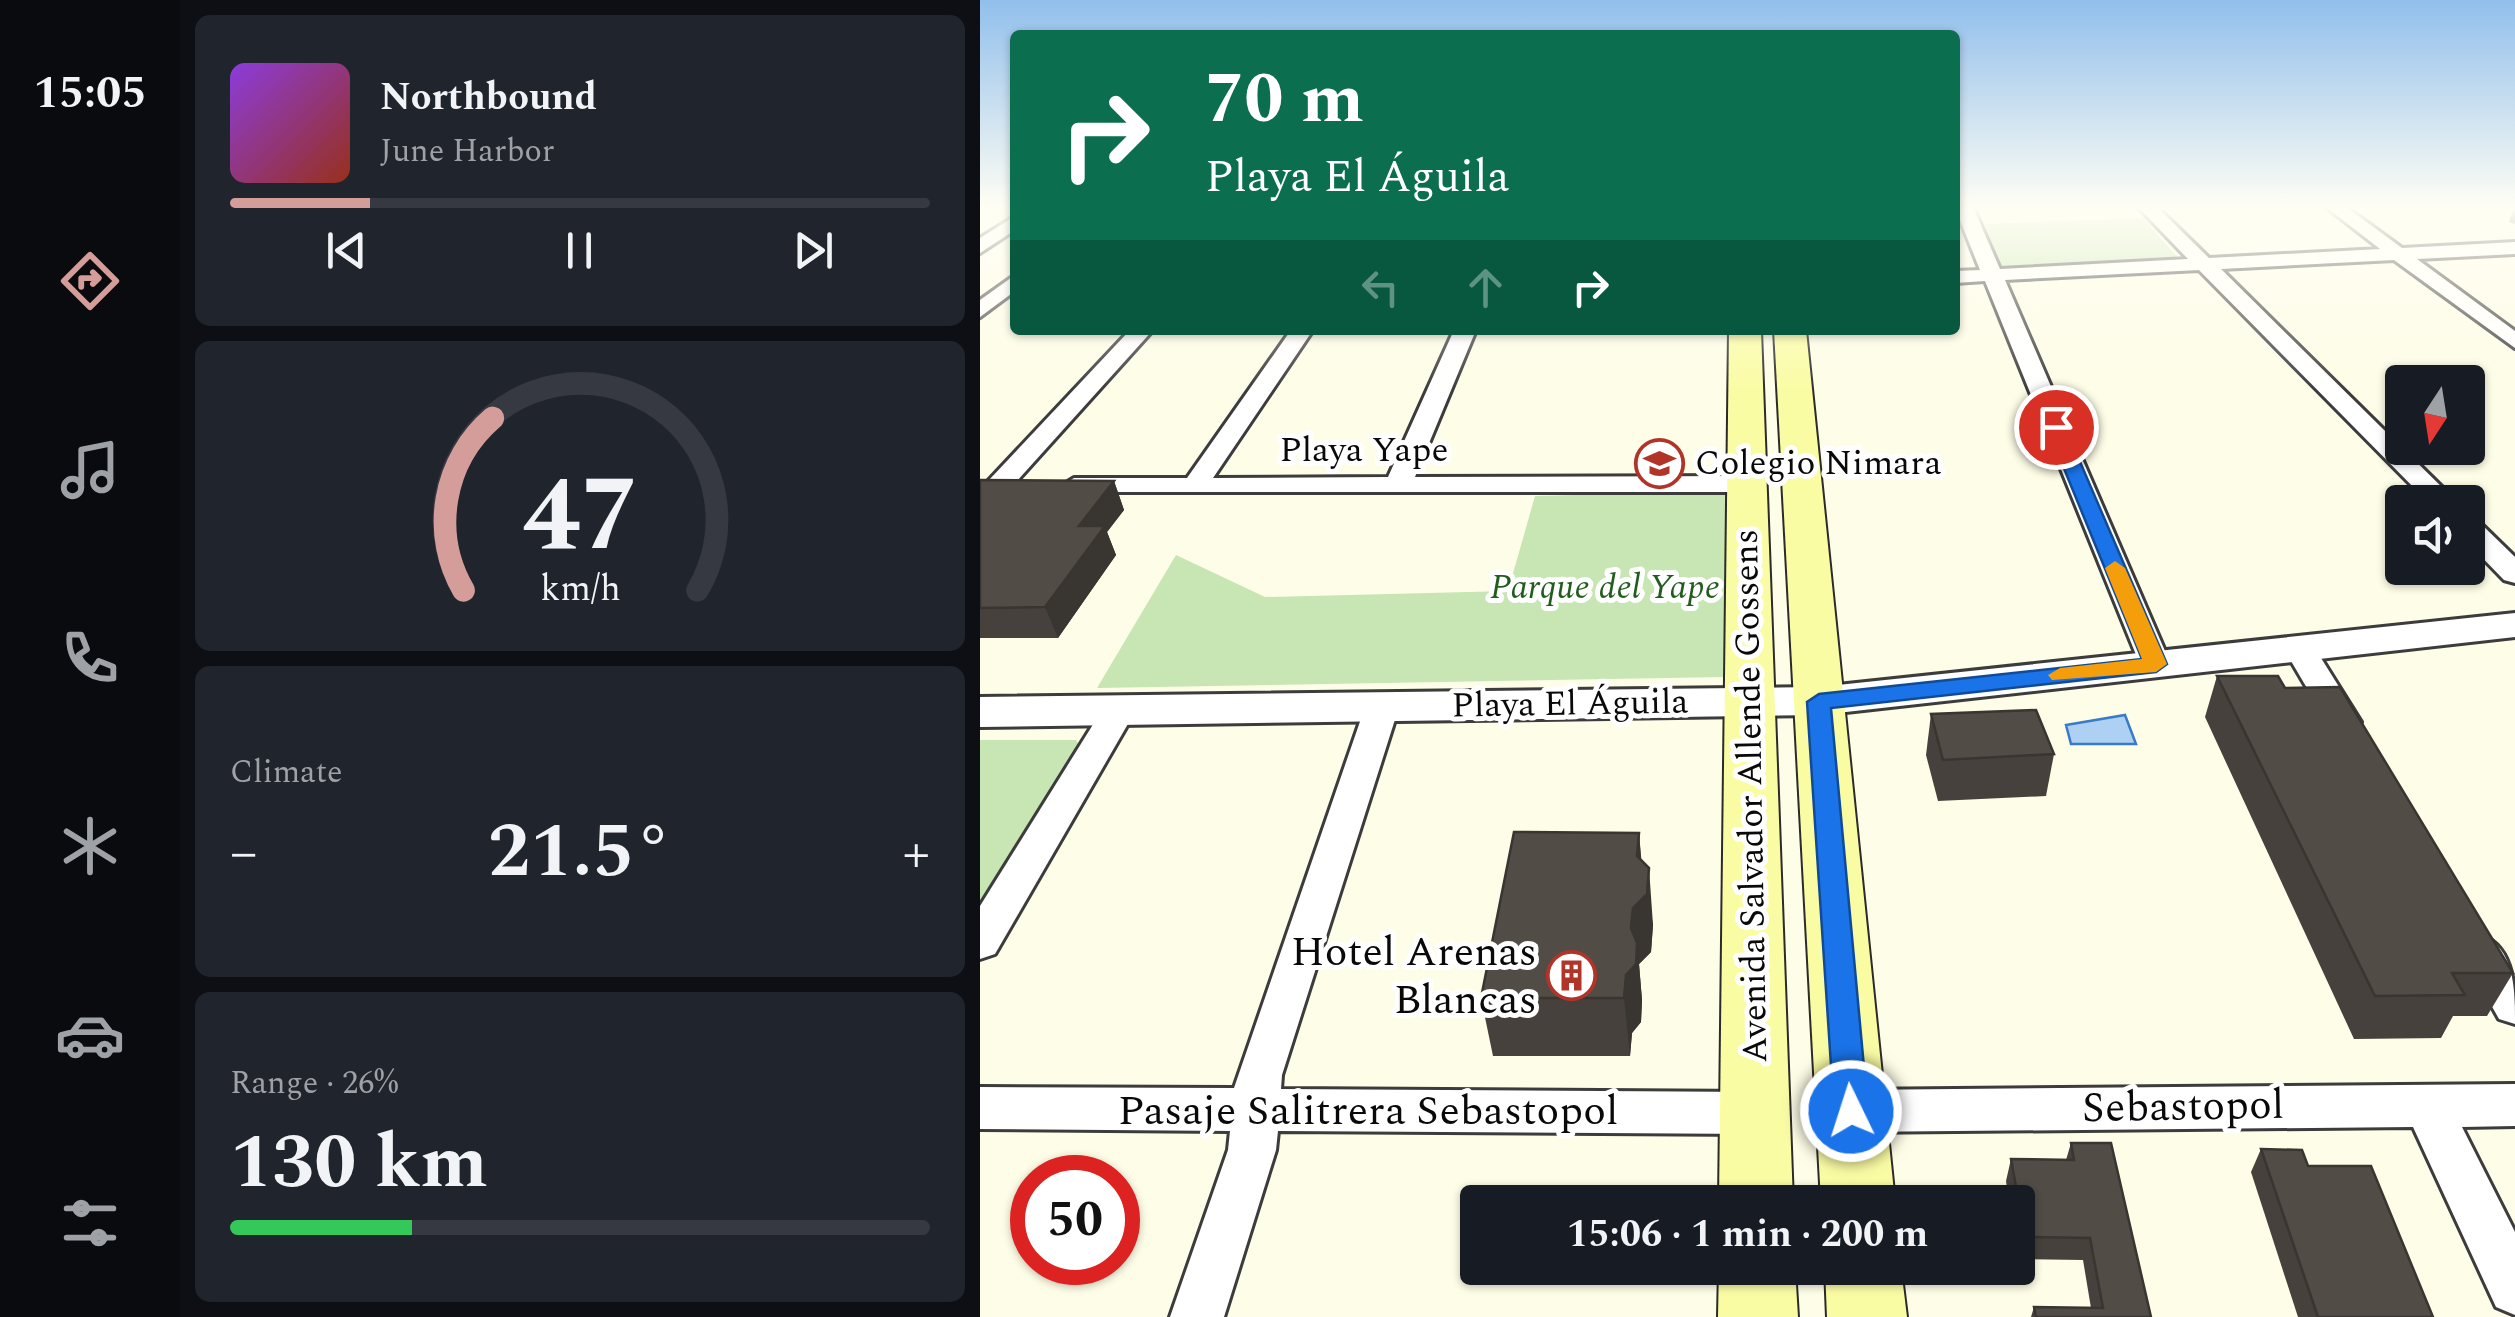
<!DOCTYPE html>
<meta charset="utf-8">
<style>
body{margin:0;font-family:Spectral,serif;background:#20242c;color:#f1f3f6;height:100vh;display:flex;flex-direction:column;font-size:38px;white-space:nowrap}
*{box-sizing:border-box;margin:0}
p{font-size:32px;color:#9ea1a6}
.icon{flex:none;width:55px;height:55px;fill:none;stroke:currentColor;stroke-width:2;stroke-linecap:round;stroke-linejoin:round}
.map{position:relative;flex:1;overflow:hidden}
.panel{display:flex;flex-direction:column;gap:15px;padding:15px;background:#0d0f14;width:800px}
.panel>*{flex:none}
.banner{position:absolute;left:30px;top:30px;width:950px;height:305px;border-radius:10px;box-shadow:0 2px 8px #0004;background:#0b6e4f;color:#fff;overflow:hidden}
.needle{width:65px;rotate:192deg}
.buttons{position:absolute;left:1405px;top:365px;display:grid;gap:20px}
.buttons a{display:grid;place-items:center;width:100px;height:100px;border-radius:10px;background:#171b24;box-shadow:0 2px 8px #0004;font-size:50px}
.speed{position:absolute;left:30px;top:1155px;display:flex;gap:20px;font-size:50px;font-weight:700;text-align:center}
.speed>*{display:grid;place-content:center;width:130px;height:130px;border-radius:50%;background:#171b24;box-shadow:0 2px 8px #0004;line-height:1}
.speed .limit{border:15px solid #d22;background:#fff;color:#111}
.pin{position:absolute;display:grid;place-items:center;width:85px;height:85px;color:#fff;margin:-42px;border:5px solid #fff;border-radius:50%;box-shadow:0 2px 10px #0007}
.me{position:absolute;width:110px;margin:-55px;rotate:356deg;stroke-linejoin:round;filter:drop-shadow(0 0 8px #0008)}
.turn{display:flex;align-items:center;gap:35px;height:210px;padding:0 30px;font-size:45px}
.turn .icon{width:130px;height:130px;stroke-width:2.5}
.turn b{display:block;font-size:70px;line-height:85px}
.lanes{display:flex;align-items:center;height:95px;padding:0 30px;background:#0003;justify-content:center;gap:50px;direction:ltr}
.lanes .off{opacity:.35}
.big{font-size:75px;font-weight:700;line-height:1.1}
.panel .card{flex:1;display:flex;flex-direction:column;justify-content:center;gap:15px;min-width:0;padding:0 35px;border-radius:15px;background:#20242c}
.panel .dial{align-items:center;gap:0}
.dial svg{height:260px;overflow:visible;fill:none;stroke:#363941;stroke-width:7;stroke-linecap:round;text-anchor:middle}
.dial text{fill:#f1f3f6;stroke:none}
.song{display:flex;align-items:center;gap:30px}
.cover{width:120px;height:120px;border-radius:15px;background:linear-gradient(135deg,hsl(270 70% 55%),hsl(10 70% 35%))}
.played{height:10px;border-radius:5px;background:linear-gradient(90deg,#d59d9a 20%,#363941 20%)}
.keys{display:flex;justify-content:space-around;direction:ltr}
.heat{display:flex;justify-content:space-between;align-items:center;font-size:55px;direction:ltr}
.charge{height:15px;border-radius:8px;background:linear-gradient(90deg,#34c759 26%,#363941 0)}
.trip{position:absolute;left:480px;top:1185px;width:575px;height:100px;border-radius:10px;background:#171b24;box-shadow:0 2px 8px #0004;font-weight:700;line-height:100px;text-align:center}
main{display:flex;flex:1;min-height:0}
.tab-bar{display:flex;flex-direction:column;width:180px;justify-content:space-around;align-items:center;background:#090b0e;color:#9ea1a6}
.tab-bar .icon{width:70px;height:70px}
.tab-bar .on{color:#d59d9a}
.tab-bar b{font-size:45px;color:#f1f3f6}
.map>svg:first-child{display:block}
.green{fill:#c7e6b3}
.water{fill:#aed0f3;stroke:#387bc7;stroke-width:2.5}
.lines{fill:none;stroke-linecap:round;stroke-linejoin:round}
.minor-casing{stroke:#3c3c3c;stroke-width:6}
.tertiary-casing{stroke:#3c3c3c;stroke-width:6}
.secondary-casing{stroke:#2b2b2b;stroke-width:4}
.minor{fill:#fff;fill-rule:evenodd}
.tertiary{fill:#fff;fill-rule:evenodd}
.secondary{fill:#fafca4;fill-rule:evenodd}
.wall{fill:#46413c}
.shaded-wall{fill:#393531}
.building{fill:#514c46;stroke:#393531;stroke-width:2.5}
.route{fill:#1a73e8;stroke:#114b97;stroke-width:2.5}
.slow{fill:#f59e0b}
.labels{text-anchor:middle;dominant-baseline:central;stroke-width:10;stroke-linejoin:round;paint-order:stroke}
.street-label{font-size:35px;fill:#090909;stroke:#fff}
.poi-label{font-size:35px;fill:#090909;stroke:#fff;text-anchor:start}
.park-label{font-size:35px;font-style:italic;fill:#235d1e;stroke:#fff}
.near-poi-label{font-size:42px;fill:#090909;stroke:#fff;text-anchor:end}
.near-street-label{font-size:42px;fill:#090909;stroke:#fff}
</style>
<main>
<nav class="tab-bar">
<b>15:05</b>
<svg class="icon on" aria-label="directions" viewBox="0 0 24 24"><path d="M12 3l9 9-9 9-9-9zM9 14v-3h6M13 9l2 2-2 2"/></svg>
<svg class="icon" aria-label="music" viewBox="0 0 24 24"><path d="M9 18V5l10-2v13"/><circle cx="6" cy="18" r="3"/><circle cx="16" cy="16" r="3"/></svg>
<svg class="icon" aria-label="phone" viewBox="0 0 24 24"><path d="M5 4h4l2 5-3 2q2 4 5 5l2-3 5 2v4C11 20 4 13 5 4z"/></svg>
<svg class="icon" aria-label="climate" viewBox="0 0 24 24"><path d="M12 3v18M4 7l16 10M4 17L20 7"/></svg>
<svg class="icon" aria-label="car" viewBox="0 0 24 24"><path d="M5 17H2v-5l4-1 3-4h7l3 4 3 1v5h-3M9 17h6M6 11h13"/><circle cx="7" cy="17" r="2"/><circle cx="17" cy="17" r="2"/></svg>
<svg class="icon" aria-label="filters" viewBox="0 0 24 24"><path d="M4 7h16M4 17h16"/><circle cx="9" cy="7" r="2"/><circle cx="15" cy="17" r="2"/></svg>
</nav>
<section class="panel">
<div class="card">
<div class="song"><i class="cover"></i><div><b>Northbound</b><p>June Harbor</p></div></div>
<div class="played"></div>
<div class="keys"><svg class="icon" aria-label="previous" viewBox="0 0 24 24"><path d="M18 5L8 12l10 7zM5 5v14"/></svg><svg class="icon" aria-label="pause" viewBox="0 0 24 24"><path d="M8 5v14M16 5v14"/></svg><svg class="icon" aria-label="next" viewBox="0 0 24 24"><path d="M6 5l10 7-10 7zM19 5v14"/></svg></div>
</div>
<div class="card dial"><svg viewBox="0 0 100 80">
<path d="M14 69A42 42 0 1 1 86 69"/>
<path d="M14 69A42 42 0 0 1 23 16" stroke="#d59d9a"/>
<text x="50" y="56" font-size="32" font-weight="700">47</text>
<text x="50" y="72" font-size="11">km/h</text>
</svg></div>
<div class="card"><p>Climate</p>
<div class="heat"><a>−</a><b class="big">21.5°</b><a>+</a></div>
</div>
<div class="card"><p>Range · 26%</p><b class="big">130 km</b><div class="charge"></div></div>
</section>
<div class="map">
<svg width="1535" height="1317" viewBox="0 0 1535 1317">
<rect width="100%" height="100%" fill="#fefde7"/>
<g class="green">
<polygon points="1163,218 1199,259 1021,270 1005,224"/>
<polygon points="751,491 743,677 117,688 196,555 285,597 528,591 555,496"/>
<polygon points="0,740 96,740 101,748 0,909"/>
</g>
<polygon class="water" points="1145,715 1156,744 1091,744 1086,725"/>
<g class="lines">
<defs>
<g id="minor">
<polygon points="975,207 993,207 1020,269 1208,259 1158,207 1177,207 1229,258 1400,249 1346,207 1366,207 1422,248 1535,242 1535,254 1437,259 1535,331 1535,348 1414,260 1241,269 1477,502 1448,502 1219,270 1025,280 1191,665 1187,672 1163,672 1005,281 975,283 975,271 1000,270"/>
<polygon points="35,216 35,230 0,253 0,238"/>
<polygon points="35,275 35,291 0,317 0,300"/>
<polygon points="150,330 173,330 27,492 9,492 5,486 9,480"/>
<polygon points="311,330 333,330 233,478 408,477 474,330 496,330 435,477 767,476 780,484 767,492 85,492 81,486 94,478 207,478"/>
<polygon points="1488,519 1498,521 1535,557 1535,583 1524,580 1488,543"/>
<polygon points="1320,639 1331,642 1381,722 1376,730 1364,733 1352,730 1347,722 1304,649 1309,642"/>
<polygon points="402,696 414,699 419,707 302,1075 301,1089 775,1092 792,1098 799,1113 792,1128 775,1134 298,1131 296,1150 244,1317 190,1317 248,1150 250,1131 0,1129 0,1087 254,1088 385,707 390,699"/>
<polygon points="139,699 151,702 156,710 15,954 0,959 0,906 127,702"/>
<path d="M1503,936C1535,949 1535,991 1535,1024L1519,1019L1482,953L1488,941Z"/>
<polygon points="1535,1084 1535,1126 1482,1127 1535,1232 1535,1315 1516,1307 1433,1127 871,1132 854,1126 847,1111 854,1096 871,1090"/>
</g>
<polygon id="tertiary" points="1535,613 1535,637 839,715 0,727 0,697 839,687"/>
<g id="secondary">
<polygon points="749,330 781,330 813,1202 739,1202"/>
<polygon points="794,330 826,330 915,1202 841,1202"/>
<polygon points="739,1268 815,1268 818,1317 738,1317"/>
<polygon points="845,1268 921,1268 927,1317 847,1317"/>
</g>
</defs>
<use href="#minor" class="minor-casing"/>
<use href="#tertiary" class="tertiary-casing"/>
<use href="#secondary" class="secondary-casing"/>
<use href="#minor" class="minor"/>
<use href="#tertiary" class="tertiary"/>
<use href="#secondary" class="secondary"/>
</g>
<g class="wall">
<polygon points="1534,207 1535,207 1535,224 1529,222"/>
<polygon points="0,480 134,481 144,510 127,532 136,555 78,638 0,638"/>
<polygon points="1237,676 1305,688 1533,973 1507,1016 1473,1016 1461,1038 1374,1039 1225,717"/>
<polygon points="951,714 1074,754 1066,796 958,801 946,755"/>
<polygon points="659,833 661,860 673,925 671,952 659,964 662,1000 661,1022 652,1033 650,1056 513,1056 501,998"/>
<polygon points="1091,1143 1171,1317 1051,1317 1054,1307 1111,1308 1103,1260 1039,1259 1038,1202 1029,1202 1026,1181 1031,1159 1086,1160"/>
<polygon points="1281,1149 1328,1166 1453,1317 1318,1317 1271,1172"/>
</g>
<g class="shaded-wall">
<polygon points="134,481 144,510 127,532 136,555 78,638 65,607 99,526"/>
<polygon points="659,833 664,890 669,868 673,925 671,952 659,964 662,1000 661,1022 652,1033 650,1056 644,998"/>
</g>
<g class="building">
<polygon points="0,480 134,481 99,526 125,526 65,607 0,608"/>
<polygon points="1237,676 1298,676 1305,688 1360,687 1533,973 1472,973 1485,995 1395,996"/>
<polygon points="1056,710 1074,754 963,760 951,714"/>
<polygon points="534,832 659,833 657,856 669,868 667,894 653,908 651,928 657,943 656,964 646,975 644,998 501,998"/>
<polygon points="1091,1143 1131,1143 1171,1317 1056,1317 1054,1307 1123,1308 1110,1238 1045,1237 1031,1159 1094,1160"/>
<polygon points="1281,1149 1322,1150 1328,1166 1391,1166 1453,1317 1338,1317"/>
</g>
<linearGradient id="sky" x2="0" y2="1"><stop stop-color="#91bfec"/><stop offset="0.53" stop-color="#fffef4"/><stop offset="1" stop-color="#fffef4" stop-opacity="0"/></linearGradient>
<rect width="1535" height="391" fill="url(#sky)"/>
<polygon class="route" points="1076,422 1085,427 1187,664 1176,672 851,708 888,1111 883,1121 871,1126 859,1121 854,1111 827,702 839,694 1162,659 1067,427"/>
<polygon class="slow" points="1135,561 1145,568 1187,664 1176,672 1072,680 1068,675 1080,668 1162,659 1125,568"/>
<defs>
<symbol id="school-ring" viewBox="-11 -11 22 22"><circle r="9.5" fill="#fff" stroke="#b23429" stroke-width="1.5"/><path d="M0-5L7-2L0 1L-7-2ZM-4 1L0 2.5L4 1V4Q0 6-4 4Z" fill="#b23429"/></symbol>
<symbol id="building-ring" viewBox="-11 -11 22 22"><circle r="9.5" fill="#fff" stroke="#b23429" stroke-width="1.5"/><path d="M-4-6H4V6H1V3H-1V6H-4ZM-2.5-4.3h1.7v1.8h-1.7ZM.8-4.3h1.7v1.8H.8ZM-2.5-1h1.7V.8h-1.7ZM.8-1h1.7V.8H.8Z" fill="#b23429"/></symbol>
</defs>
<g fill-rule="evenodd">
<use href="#school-ring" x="652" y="436" width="55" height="55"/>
<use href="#building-ring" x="564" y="948" width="55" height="55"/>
</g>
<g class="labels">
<g class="street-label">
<text x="384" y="450">Playa Yape</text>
<text transform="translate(590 704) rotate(-1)">Playa El Águila</text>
<text transform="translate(771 796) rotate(-91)">Avenida Salvador Allende Gossens</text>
</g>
<g class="poi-label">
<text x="715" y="463">Colegio Nimara</text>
</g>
<g class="park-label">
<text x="625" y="587">Parque del Yape</text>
</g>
<g class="near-poi-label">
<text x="557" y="952">Hotel Arenas<tspan x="557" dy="48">Blancas</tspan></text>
</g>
<g class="near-street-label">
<text transform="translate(1203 1107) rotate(-1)">Sebastopol</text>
<text x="388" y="1111">Pasaje Salitrera Sebastopol</text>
</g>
</g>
</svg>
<div class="buttons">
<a><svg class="needle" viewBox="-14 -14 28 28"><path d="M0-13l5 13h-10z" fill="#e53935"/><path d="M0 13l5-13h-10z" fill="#9ea1a6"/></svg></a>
<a><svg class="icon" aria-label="sound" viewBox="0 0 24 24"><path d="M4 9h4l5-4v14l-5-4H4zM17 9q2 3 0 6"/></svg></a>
</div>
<div class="speed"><div class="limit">50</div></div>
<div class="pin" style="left:1076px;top:427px;background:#d93025"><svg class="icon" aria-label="arrive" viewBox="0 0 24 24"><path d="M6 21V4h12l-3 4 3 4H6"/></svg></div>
<svg class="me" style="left:871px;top:1111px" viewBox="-20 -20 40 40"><circle r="17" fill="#1a73e8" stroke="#fff" stroke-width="3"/><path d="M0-11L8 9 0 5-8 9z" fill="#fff"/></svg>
<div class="trip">15:06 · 1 min · 200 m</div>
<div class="banner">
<div class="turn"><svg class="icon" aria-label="right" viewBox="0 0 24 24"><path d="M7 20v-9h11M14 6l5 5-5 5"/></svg><div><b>70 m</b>Playa El Águila</div></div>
<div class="lanes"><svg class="icon off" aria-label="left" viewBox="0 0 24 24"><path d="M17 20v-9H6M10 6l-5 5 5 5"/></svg><svg class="icon off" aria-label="ahead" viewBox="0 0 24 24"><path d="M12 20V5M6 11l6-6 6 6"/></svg><svg class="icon" aria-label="right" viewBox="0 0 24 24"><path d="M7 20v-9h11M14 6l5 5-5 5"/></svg></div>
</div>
</div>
</main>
